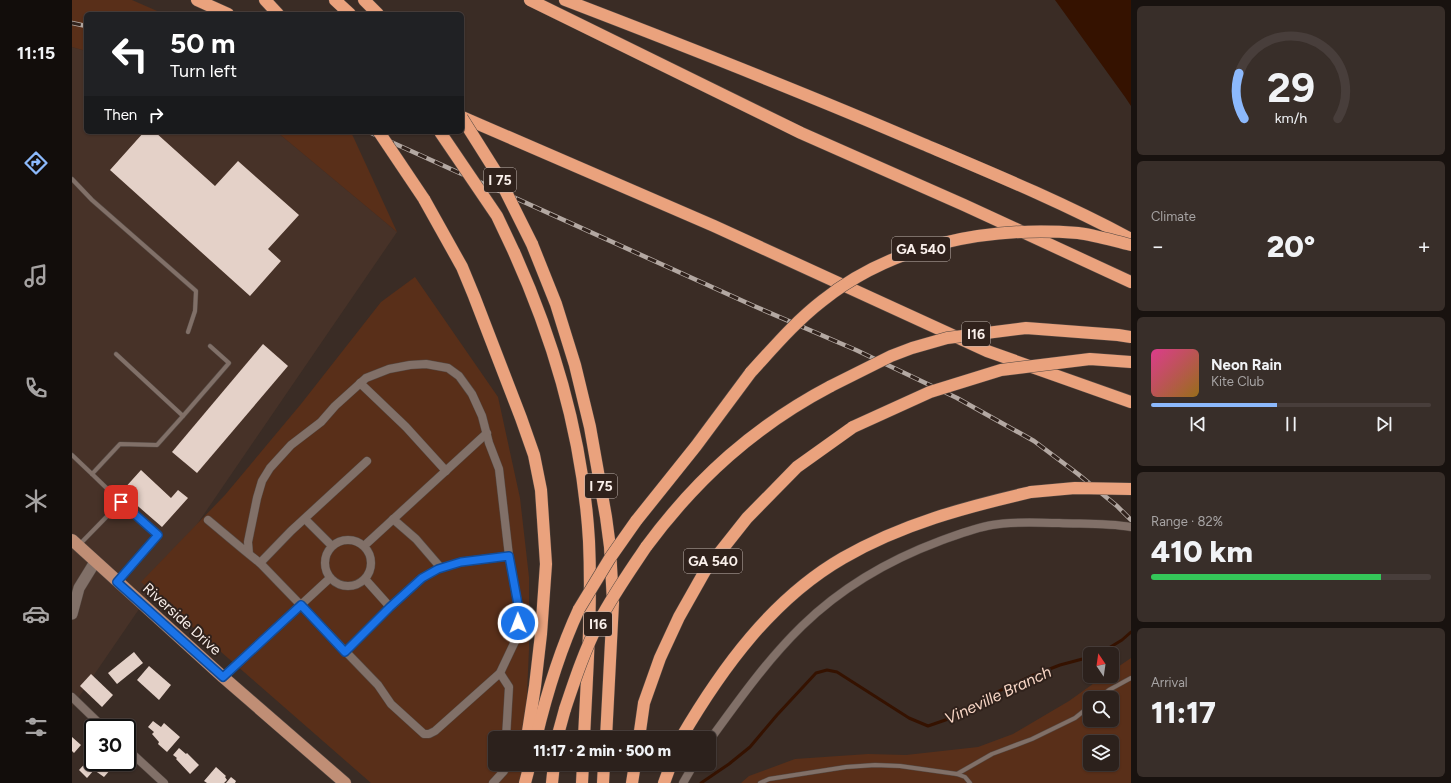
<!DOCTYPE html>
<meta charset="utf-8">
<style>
body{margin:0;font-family:Figtree,sans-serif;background:#382e29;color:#f1f3f6;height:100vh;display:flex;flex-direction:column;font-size:15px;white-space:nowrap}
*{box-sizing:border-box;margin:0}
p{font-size:13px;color:#a6a3a3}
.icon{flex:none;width:22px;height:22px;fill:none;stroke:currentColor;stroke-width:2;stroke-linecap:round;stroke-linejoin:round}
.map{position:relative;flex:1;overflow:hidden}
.drawer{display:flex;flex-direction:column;gap:6px;padding:6px;background:#18120f;width:320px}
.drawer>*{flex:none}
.guide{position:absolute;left:12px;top:12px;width:380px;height:122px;border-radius:6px;box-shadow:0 1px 3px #0004,0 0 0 1px #483e3b;background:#202124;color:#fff;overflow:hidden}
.needle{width:26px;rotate:347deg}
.buttons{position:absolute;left:1011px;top:647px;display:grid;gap:8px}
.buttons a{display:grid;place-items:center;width:36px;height:36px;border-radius:6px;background:#2c211c;box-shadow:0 1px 3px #0004,0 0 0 1px #483e3b;font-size:20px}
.speed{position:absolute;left:12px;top:719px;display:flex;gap:8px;font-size:20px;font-weight:700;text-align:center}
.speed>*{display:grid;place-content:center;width:52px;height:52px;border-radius:50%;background:#2c211c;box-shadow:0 1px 3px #0004,0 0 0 1px #483e3b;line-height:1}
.speed .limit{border:2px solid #111;border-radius:6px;background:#fff;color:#111}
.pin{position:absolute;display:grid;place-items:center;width:34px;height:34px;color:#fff;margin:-17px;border-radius:8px;box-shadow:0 2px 6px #0006}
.me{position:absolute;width:44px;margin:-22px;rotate:359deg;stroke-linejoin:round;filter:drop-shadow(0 0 3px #0008)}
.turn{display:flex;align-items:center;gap:14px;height:84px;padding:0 20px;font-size:18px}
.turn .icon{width:52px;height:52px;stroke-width:2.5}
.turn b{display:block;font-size:28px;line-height:34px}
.then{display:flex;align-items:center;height:38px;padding:0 20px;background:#0003;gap:8px;font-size:15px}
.big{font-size:30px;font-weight:800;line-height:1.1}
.drawer .widget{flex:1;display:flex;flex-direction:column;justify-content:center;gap:6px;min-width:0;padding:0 14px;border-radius:6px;background:#382e29}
.drawer .dial{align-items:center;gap:0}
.dial svg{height:104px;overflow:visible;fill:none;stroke:#483e3b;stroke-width:7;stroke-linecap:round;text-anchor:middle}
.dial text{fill:#f1f3f6;stroke:none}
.song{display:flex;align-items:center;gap:12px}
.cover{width:48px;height:48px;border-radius:6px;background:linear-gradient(135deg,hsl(330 70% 55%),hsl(40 70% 35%))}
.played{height:4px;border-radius:2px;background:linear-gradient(90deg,#8cb9fc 45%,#483e3b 45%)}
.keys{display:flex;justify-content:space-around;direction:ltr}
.heat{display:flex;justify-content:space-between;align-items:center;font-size:22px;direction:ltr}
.charge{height:6px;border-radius:3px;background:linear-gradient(90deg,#34c759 82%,#483e3b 0)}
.trip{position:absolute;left:416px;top:731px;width:228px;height:40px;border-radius:6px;background:#2c211c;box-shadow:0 1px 3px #0004,0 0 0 1px #483e3b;font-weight:800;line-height:40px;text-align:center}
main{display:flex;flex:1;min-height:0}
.tab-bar{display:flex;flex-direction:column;width:72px;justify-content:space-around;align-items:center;background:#120d0b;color:#a6a3a3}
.tab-bar .icon{width:28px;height:28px}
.tab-bar .selected{color:#8cb9fc}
.tab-bar b{font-size:18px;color:#f1f3f6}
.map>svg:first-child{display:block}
.built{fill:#473228}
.green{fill:#592f19;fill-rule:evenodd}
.water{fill:#351200}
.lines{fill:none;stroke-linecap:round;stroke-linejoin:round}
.stream{stroke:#351200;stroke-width:3}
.building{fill:#e4d1c8}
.lane-casing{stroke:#554943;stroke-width:5}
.street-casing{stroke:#554943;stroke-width:9}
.secondary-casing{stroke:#554943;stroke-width:12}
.primary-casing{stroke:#554943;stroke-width:13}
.highway-casing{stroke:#554943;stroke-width:13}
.lane{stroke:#817068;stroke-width:4}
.street{stroke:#817068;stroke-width:8}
.secondary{stroke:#817068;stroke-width:11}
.primary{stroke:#c08e75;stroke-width:12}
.highway{stroke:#eaa27d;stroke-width:12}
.rail-casing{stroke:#b3a8a2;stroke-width:4.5}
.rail{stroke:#30221c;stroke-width:3;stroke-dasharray:9;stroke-linecap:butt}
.highway-bridge-casing{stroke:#554943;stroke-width:13;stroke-linecap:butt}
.highway-bridge{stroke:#eaa27d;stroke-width:12}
.route-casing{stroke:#114b97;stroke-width:10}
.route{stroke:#1a73e8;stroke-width:7}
.labels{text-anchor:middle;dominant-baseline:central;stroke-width:4;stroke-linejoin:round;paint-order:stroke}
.shield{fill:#30221c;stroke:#bdb2ad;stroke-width:1}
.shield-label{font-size:14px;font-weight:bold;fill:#faf0eb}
.street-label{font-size:15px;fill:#faf0eb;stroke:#30221c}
.water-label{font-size:16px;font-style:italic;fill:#f9d7c6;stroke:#30221c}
</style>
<main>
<nav class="tab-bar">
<b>11:15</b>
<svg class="icon selected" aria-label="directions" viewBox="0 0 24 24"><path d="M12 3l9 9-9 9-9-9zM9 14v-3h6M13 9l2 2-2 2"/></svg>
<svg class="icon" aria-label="music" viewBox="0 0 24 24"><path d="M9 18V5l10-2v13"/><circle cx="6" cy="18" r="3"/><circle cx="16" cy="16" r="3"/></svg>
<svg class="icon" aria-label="phone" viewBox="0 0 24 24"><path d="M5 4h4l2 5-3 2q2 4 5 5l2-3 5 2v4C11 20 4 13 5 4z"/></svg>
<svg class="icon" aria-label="climate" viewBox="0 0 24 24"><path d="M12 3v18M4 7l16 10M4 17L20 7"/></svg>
<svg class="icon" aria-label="car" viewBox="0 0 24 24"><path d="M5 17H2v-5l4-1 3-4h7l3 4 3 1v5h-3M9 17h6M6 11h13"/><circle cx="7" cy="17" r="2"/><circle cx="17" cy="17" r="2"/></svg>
<svg class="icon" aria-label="filters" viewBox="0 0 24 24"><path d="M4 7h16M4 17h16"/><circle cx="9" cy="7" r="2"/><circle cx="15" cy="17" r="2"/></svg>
</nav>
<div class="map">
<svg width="1059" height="783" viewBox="0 0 1059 783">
<rect width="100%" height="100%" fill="#3a2c25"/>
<polygon class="built" points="0,47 14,51 14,132 205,132 325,232 0,707"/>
<g class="green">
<polygon points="0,0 60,0 92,14 14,14 14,51 0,47"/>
<polygon points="205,132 279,132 325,232"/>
<polygon points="343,277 426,397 448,498 457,577 457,649 453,738 423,738 423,764 452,764 451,783 299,783 69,582 153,495 229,404 309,302"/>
<path d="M1059,658V783H669L677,776L723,759L796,754L834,755L906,747L941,734L997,701L1032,676H1040V671ZM1018,698H1040V720H1018ZM1018,742H1040V764H1018Z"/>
</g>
<polygon class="water" points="983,0 1059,0 1059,106 1053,97"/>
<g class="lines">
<g class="stream">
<polyline points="1027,654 1050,640 1059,632"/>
<polyline points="629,783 657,764 678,747 705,715 744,673 755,670 765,672 837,718 856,726 885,716 925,692 957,677 988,665 1018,657"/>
</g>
</g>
<g class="building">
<polygon points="72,132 83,132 143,186 166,161 227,215 196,249 209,261 178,296 38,170"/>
<polygon points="191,344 216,366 125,473 100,452"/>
<polygon points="69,470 99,498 106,490 116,498 90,527 60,501 62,499 51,490"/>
<polygon points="62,652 71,663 45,684 36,673"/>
<polygon points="77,666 99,685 87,700 65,680"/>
<polygon points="19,674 41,695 30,707 8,686"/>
<polygon points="81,721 89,727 92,723 108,737 95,752 86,744 87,742 80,734 82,732 76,727"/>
<polygon points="0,737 9,745 2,753 0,751"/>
<polygon points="107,748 114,754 115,753 127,765 118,774 104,759 105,758 101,755"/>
<polygon points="21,755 21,762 31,762 39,769 32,777 22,770 15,778 7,770"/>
<polygon points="144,767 154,776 153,777 155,780 152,783 135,783 132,781"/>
<polygon points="159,777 164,781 163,783 154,783"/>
</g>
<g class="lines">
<defs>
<g id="lane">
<polyline points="0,179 20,200 124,291 123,311 116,332"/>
<polyline points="44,354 111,416 157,363 138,346"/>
<polyline points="0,455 20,474 48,444 85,445 111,416"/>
<polyline points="20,474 49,502"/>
<polyline points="7,545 49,502 86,535 47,580"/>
<polyline points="1027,698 1037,690 1059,678"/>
<polyline points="885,774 920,754 960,739 1003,718 1018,706"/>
<polyline points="688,783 697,779 774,767 803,765 828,766 885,774 893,777 898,783"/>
</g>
<g id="street">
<polyline points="288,383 334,427 374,471"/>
<polyline points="233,519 260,546"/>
<polyline points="321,519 344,539 369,568"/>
<path d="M136,520C153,534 170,549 188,563L189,564L306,685L319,704L352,734H357L363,731L428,673L446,635L447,610L437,556L427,469L417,443L410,416L400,394L387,376L376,368L354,364L338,365L317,369L294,378L263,406L249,422L219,445L198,468L190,481L185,498L176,542L177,554"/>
<circle cx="276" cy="563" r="23"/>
<polyline points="292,546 415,433"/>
<polyline points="188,563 219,531 295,461"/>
<polyline points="293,579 318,607"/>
<polyline points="273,652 318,607 350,578 366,569 389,562 437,556"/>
<polyline points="428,673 437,687 434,738"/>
<polyline points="151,677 258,578"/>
<polyline points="0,697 32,728"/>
<path d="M637,741C666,701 695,660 730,626C770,587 817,560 868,541C885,535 902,528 920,525C942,521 965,523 987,523C1011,524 1035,523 1059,527"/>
<polyline points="55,749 92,783"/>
<polyline points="421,783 432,771 434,764"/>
<polyline points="611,783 622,764"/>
</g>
<polyline id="secondary" points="0,614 7,588 23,562"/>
<polyline id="primary" points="0,540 151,677 273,783"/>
<g id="highway">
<polyline points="125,0 156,14"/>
<polyline points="193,0 206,14"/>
<polyline points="263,0 278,14"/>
<polyline points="292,0 306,14"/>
<polyline points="458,0 729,133 892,205 1059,282"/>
<path d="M493,0C613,46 733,93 851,144C922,174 992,203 1059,239"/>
<polyline points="390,117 642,226 915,351 1059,402"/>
<polyline points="352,199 390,267 402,296 449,418 462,455 469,490 474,564 469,634 463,686 455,738"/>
<polyline points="460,244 484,304 503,365 518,427 534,517 538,547 541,603 534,738"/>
<path d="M442,252C483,343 511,440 517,541C520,606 515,673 512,738"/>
<polyline points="564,521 624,446 679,372"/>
<path d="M574,547C625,478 683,426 759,386"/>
<path d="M464,738C475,692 487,652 507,609"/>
<polyline points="485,738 493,709"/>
<polyline points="567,738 572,703 588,658 607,617 633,571 675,518 725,467 781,427"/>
<path d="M609,738C650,668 700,599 771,558C830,524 894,507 959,492"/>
<polyline points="453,783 458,764"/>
<polyline points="480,783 482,764"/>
<polyline points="510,783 511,764"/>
<polyline points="531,783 532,764"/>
<polyline points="560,783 563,764"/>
<polyline points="592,783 599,764"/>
</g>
</defs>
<use href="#lane" class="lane-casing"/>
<use href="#street" class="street-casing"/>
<use href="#secondary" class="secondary-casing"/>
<use href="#primary" class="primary-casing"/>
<use href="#highway" class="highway-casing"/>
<use href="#lane" class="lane"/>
<use href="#street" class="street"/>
<use href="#secondary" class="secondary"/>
<use href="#primary" class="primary"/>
<use href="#highway" class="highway"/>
<defs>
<g id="rail">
<polyline points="0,23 14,26"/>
<polyline points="297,132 682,306 784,350 885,398 962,441 1006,474 1045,506 1059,520"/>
</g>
</defs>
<use href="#rail" class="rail-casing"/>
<use href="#rail" class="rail"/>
<defs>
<g id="highway-bridge">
<polyline points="390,118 424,172 460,244"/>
<polyline points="307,132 352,199"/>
<polyline points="368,132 425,216 442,252"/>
<path d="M679,372C702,347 723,322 750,301C821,244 916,226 1006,233C1023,235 1042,241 1059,245"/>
<polyline points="759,386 819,356 840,348 875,338 954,328 1046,335 1059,337"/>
<polyline points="781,427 858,392 929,370 1018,359 1059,362"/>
<polyline points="959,492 1003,488 1059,489"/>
<polyline points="507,609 538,558 564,521"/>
<path d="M493,709C503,679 513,649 528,620C541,595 558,571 574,547"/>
</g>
</defs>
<use href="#highway-bridge" class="highway-bridge-casing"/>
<use href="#highway-bridge" class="highway-bridge"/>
</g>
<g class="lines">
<defs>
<polyline id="route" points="49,502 86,535 45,582 151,677 229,605 273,652 318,607 350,578 366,569 389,562 437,556 447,610 446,623"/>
</defs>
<use href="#route" class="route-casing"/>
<use href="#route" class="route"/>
</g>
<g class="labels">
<g class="shield">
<rect x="412" y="168" width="32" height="24" rx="3"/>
<rect x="820" y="237" width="58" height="24" rx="3"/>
<rect x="890" y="322" width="28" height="24" rx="3"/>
<rect x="513" y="474" width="32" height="24" rx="3"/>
<rect x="612" y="549" width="58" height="24" rx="3"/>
<rect x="512" y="612" width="28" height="24" rx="3"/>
</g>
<g class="shield-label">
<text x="428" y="180">I 75</text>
<text x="849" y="249">GA 540</text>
<text x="904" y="334">I16</text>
<text x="529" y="486">I 75</text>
<text x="641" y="561">GA 540</text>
<text x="526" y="624">I16</text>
</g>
<g class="street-label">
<text transform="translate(110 619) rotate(42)">Riverside Drive</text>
</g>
<g class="water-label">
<text transform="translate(926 695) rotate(-25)">Vineville Branch</text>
</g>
</g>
</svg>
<div class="buttons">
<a><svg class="needle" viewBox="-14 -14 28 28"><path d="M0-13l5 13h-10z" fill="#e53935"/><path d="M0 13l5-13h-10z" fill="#a6a3a3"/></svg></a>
<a><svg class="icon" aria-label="search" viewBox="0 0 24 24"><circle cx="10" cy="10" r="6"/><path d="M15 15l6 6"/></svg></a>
<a><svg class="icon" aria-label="layers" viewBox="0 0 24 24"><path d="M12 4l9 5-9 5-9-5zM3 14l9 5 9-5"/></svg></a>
</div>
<div class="speed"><div class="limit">30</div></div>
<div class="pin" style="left:49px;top:502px;background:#d93025"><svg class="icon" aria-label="arrive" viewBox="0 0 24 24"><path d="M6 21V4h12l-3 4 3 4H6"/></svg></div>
<svg class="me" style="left:446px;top:623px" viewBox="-20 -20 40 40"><circle r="17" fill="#1a73e8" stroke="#fff" stroke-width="3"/><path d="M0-11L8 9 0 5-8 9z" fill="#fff"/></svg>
<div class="trip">11:17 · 2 min · 500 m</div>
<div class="guide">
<div class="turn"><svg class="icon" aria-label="left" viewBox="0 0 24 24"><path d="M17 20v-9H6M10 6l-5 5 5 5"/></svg><div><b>50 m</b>Turn left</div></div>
<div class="then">Then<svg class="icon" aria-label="right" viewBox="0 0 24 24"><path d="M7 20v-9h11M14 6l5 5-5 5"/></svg></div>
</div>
</div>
<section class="drawer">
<div class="widget dial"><svg viewBox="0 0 100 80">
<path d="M14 69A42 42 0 1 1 86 69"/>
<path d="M14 69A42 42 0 0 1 10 34" stroke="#8cb9fc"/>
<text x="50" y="56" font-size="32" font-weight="700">29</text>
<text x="50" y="72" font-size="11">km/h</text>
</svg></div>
<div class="widget"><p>Climate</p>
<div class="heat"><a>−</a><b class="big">20°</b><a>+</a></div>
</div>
<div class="widget">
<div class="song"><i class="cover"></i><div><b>Neon Rain</b><p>Kite Club</p></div></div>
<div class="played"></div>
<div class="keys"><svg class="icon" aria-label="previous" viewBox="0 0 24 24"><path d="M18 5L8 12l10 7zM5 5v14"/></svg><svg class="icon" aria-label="pause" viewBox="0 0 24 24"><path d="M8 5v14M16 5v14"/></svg><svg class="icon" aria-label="next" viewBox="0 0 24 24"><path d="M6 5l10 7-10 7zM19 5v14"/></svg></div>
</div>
<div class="widget"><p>Range · 82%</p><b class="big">410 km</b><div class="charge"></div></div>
<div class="widget"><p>Arrival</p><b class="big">11:17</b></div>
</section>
</main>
